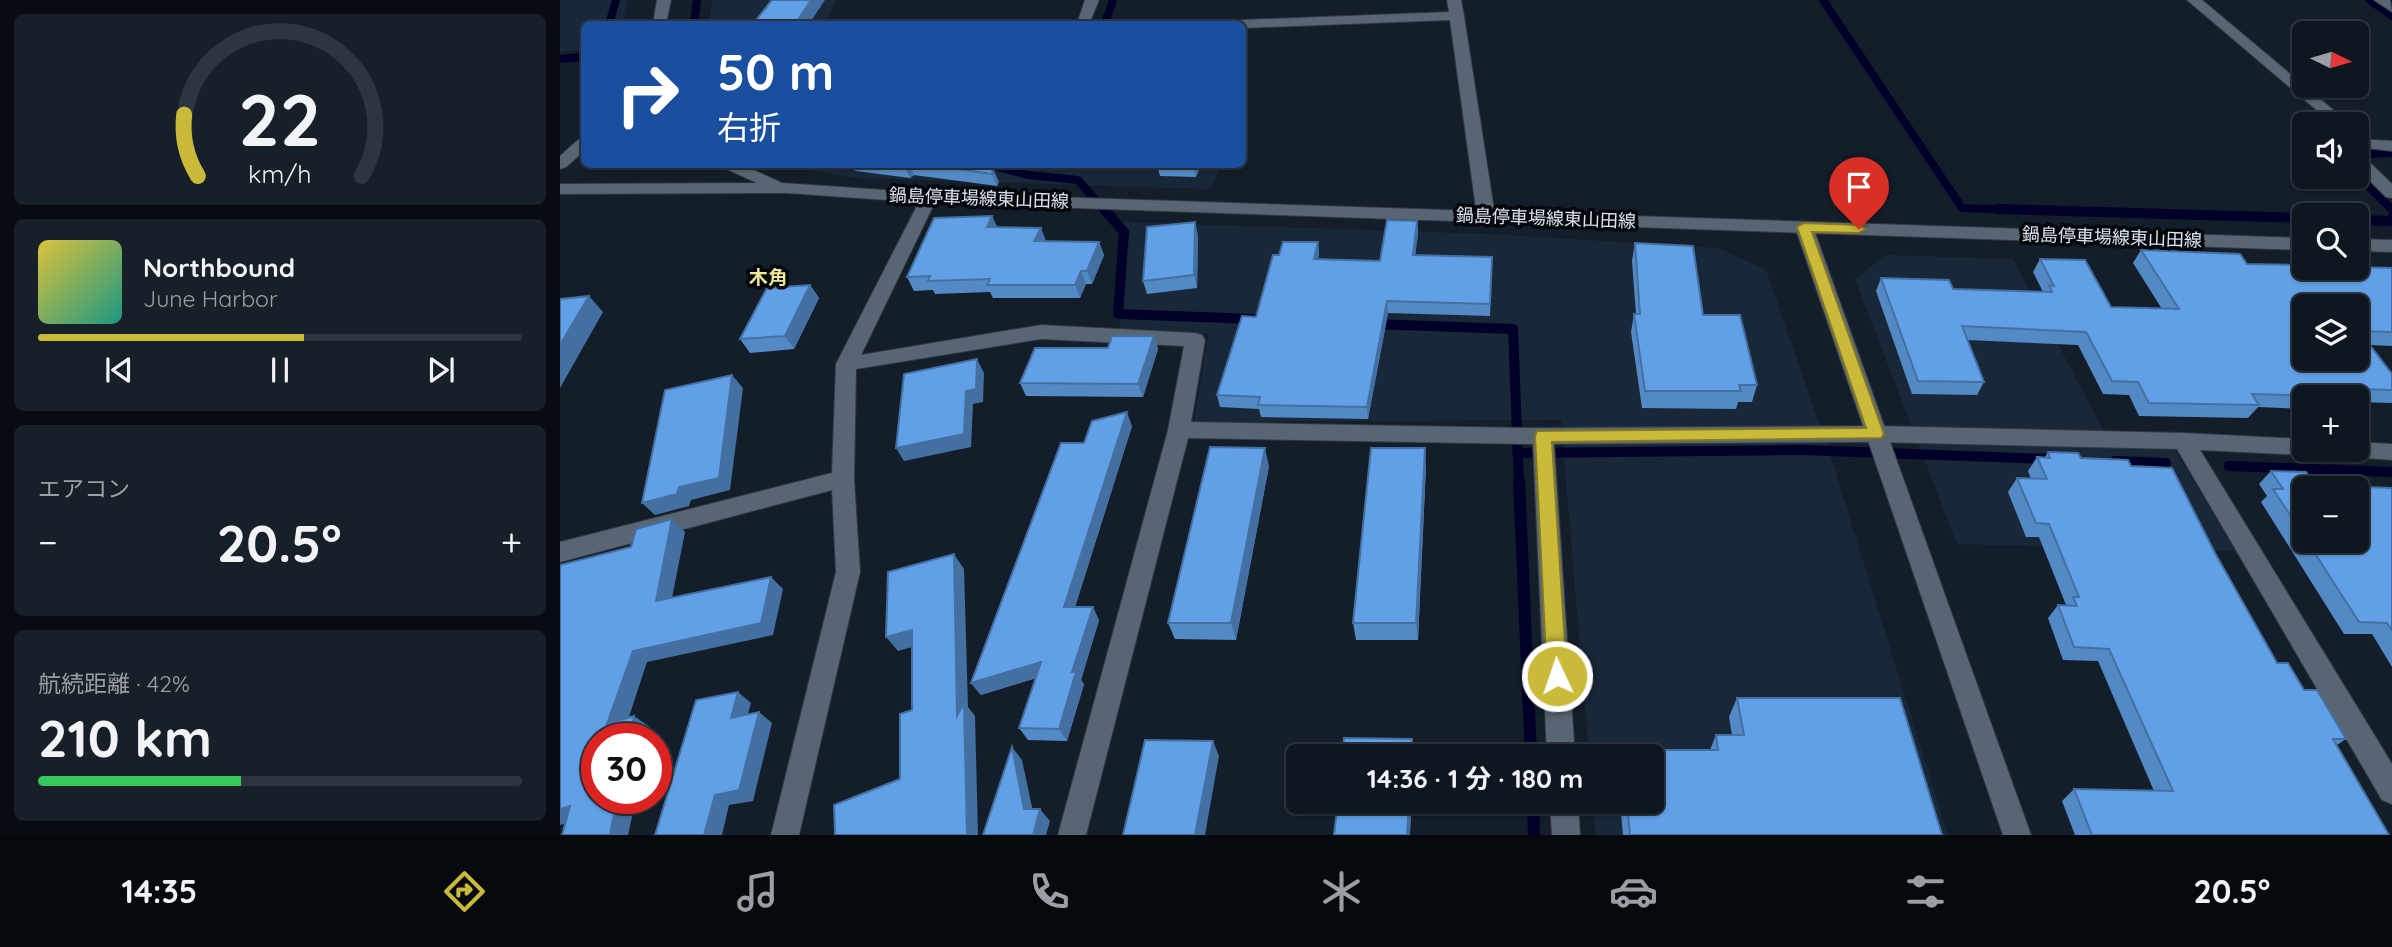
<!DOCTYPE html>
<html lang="ja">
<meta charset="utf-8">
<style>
body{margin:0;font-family:Quicksand,"Noto Sans JP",sans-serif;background:#171f29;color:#f1f3f6;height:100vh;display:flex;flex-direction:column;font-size:26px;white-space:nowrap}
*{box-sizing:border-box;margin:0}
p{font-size:23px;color:#9b9fa5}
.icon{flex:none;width:38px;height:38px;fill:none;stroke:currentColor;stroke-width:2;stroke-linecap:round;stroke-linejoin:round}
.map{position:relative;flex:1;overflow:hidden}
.sheet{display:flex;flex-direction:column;gap:14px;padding:14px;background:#080c12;width:560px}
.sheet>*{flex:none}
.banner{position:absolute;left:21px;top:21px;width:665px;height:147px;border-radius:10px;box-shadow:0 2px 5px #0004,0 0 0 2px #2e353e;background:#1a4fa0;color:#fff;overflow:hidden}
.needle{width:46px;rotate:95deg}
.buttons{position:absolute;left:1732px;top:21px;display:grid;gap:14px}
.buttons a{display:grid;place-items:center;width:77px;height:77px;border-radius:10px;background:#0e1620;box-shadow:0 2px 5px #0004,0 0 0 2px #2e353e;font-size:35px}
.speed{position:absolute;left:21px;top:723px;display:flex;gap:14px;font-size:35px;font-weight:700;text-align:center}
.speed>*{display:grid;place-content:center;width:91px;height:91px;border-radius:50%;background:#0e1620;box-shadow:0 2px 5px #0004,0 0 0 2px #2e353e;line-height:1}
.speed .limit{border:10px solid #d22;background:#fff;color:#111}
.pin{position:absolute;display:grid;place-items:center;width:60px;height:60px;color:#fff;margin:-72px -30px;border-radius:50% 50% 50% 0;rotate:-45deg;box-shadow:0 0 7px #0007}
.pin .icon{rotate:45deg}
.me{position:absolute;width:77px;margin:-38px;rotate:357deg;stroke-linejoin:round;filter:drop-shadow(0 0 5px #0008)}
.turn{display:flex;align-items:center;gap:24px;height:147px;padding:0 21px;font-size:32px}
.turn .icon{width:91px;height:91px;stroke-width:2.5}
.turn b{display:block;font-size:49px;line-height:60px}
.big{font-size:52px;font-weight:700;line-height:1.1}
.sheet .widget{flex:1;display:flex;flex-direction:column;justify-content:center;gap:10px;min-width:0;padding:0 24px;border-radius:10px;background:#171f29}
.sheet .dial{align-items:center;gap:0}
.dial svg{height:182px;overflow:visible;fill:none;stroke:#2e353e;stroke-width:7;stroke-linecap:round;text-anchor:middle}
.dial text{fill:#f1f3f6;stroke:none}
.song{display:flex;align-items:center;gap:21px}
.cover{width:84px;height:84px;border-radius:10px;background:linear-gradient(135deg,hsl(50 70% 55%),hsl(170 70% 35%))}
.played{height:7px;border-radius:4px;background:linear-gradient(90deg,#c9ba3a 55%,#2e353e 55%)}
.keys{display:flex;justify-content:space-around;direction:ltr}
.heat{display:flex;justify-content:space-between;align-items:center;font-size:38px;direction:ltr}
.charge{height:10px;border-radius:5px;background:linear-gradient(90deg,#34c759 42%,#2e353e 0)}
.trip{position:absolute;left:726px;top:744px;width:378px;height:70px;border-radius:10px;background:#0e1620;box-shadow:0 2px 5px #0004,0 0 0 2px #2e353e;font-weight:700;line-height:70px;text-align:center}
.menu{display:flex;height:112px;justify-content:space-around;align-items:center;background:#06090d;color:#9b9fa5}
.menu .icon{width:49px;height:49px}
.menu .active{color:#c9ba3a}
.menu b{font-size:32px;color:#f1f3f6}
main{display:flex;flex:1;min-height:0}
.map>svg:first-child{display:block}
.built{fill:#192839}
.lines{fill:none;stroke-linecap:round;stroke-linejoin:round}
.stream-far2{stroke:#000029;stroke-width:8}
.stream-far1{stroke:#000029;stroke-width:10}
.stream{stroke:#000029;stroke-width:12}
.minor-casing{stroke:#323842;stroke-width:2}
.tertiary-casing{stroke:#323842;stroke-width:2}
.secondary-casing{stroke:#323842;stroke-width:2}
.minor{fill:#586573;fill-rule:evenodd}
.tertiary{fill:#586573;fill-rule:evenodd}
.secondary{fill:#586573;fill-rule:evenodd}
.wall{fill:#538ac6;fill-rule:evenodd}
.shaded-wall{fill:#4470a1}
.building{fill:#61a0e6;stroke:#4470a1;stroke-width:2;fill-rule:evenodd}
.route{fill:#c9ba3a;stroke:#837926;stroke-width:2}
.labels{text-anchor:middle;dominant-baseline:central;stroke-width:7;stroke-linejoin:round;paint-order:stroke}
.street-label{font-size:18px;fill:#dce4ec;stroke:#04080d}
.neighbourhood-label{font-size:19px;font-weight:bold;fill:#efe697;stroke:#04080d}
</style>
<main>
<section class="sheet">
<div class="widget dial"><svg viewBox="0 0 100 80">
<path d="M14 69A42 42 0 1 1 86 69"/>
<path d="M14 69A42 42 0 0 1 8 42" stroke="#c9ba3a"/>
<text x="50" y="56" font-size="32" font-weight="700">22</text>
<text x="50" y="72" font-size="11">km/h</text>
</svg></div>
<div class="widget">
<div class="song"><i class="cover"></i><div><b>Northbound</b><p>June Harbor</p></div></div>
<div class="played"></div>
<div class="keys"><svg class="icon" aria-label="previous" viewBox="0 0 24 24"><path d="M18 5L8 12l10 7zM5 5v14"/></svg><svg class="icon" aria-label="pause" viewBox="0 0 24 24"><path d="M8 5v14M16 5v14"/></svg><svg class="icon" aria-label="next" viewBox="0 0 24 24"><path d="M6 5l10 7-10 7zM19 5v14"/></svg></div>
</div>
<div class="widget"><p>エアコン</p>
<div class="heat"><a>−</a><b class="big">20.5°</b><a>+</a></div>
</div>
<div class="widget"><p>航続距離 · 42%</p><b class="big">210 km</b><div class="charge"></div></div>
</section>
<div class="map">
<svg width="1832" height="835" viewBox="0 0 1832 835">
<rect width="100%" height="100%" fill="#131e2a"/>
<g class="built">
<polygon points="0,0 68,0 62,24 24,24 24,50 0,52"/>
<polygon points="152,0 276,0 265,24 149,24"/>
<polygon points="219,165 662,165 652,185 646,189 296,178"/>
<polygon points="564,222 927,234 1158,248 1206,270 1272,461 1388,835 1036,835 1033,802 1092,802 1092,756 1029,756 1001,420 634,422 648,334 560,329"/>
<polygon points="1326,255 1453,259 1552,447 1614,448 1675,551 1397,544 1295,279"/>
</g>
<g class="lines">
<g class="stream-far2">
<polyline points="1263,0 1402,208 1497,211"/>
<polyline points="1810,0 1832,16"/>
<polyline points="546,20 553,0"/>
<polyline points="49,24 56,0"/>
<polyline points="134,24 137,0"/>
<polyline points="0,59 24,57"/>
<polyline points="1809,154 1832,153"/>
<polyline points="428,164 468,175 518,180 545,211"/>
<polyline points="1797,175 1832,210"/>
</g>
<g class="stream-far1">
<polyline points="544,209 564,232 558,314 695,319"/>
<polyline points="1437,209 1745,218"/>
<polyline points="1797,220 1830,221 1832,218"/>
<polyline points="813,324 953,329 959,483"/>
<polyline points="957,453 1242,450 1490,459"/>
<polyline points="1555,461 1606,463"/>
<polyline points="1669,466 1831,472"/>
</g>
<g class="stream">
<polyline points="959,481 971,756"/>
<polyline points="973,802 974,835"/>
</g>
<defs>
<g id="minor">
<polygon points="525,0 539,0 529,24 517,24"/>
<polygon points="887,0 901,0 904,16 935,216 926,221 917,216 890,20 682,28 682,24 674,24 681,20 889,12"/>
<polygon points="1627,0 1642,0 1790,124 1773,124"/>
<polygon points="1814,0 1830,0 1832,12"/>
<polygon points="1797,139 1832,141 1832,151 1797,147"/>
<polygon points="1797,154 1803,156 1832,184 1832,198 1826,197 1797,168"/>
<polygon points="369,193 377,198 301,355 481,325 635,333 642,335 645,340 631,422 971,428 1316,426 1623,433 1745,439 1745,450 1754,450 1745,455 1640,450 1832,764 1832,804 1822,800 1617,449 1316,442 994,444 1015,756 987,756 973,444 628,438 526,835 498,835 608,430 624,346 481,339 296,369 294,479 300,572 239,835 211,835 276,572 272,490 0,562 0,542 272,473 276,364 361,198"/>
<polygon points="1797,442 1832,444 1832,460 1780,456 1777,450 1797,450"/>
<polygon points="990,802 1018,802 1020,835 992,835"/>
</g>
<polygon id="tertiary" points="1244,222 1253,227 1471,835 1443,835 1235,227"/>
<g id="secondary">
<polygon points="97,0 111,0 106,24 93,24"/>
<polygon points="24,138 24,151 6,167 0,169 0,156 18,140"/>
<polygon points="156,164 180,164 222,183 369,193 1745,238 1745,250 369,203 227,193 0,194 0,184 197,183"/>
<polygon points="1797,239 1832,240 1832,252 1797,251"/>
</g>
</defs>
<use href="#minor" class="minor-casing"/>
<use href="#tertiary" class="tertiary-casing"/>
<use href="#secondary" class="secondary-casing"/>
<use href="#minor" class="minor"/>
<use href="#tertiary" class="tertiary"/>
<use href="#secondary" class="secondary"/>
</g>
<g class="wall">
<polygon points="283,164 424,164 433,169 439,182 437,186 354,175 350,178 296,171"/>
<polygon points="590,164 641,164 636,177 600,176 598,169 591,169"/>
<polygon points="432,216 437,227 481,228 485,241 539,242 544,255 532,284 526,284 520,298 433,298 430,292 375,294 373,290 354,291 347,277"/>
<polygon points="857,221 858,233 855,255 932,257 930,316 828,313 808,419 701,417 699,409 660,407 657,395 696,317 719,255 758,242 759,254 758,259 820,261"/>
<polygon points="638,235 637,288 587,294 583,281"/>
<polygon points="1075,243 1143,315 1197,385 1192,402 1178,402 1176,409 1082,408 1071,332 1074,314 1076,314 1072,261"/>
<polygon points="1581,250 1687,264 1832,268 1832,346 1809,345 1832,374 1832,403 1797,402 1797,397 1745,397 1745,409 1698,407 1688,418 1579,416 1569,395 1543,394 1518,345 1407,340 1424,382 1417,395 1352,394 1316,291 1321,278 1393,289 1483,292 1473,272 1480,259 1551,307 1602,309 1573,263"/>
<polygon points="250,285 259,298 234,349 190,353 180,339"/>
<polygon points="594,336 598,349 583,397 466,396 460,383 548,348"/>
<polygon points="572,426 515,607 539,620 521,680 524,684 507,741 468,740 459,728 476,678 421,695 411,683 524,443"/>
<polygon points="1488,452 1571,466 1655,553 1717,663 1744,690 1786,739 1777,745 1829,835 1515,835 1502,801 1514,789 1594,791 1538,661 1503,660 1488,618 1498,605 1506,605 1479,537 1466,537 1448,492 1457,478 1471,479 1468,471 1477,457 1485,457"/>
<polygon points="709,466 676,640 615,639 608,623"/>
<polygon points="866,466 858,640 796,640 793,623"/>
<path d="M1711,471L1779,486L1832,488V667L1812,634H1784L1701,502L1707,496L1699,484ZM1745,488L1797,541H1745Z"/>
<polygon points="1177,698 1382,835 1063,835 1060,802 1092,802 1092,756 1060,756 1062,750 1150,750 1156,735 1172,735 1169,717"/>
</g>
<g class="shaded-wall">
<polygon points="251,0 265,0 249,24 235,24"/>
<polygon points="346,164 349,164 354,175 350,178 344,166"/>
<polygon points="634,164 641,164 636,177 633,166"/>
<polygon points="433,169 439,182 437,186 432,174"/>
<polygon points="432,216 437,229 427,227"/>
<polygon points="857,221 858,233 854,267 853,255"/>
<polygon points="635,222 638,235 637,288 634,275"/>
<polygon points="481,228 486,241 479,254 474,241"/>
<polygon points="539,242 544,255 532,284 527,271"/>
<polygon points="758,242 759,254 755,271 754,259"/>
<polygon points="521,271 526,284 520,298 515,285"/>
<polygon points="250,285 259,298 234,349 225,336"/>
<polygon points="29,296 43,312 0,388 0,345"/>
<polygon points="827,301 828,313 808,419 807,407"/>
<polygon points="594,336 598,349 583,397 578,384"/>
<polygon points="417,359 424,373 423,402 413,404 411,447 344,461 336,448 406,391"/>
<polygon points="172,375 183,388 170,490 131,500 129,506 95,515 82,503"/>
<polygon points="567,412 572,426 511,620 504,607"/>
<polygon points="705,448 709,466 676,640 671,623"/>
<polygon points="865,448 866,466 858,640 856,623"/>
<polygon points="112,519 125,532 109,613 96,601"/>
<polygon points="394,554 404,569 408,707 415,716 418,835 407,835 397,716"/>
<polygon points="211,577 223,589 213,635 87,662 63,735 47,724 73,651"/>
<polygon points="533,607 539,620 521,680 524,684 507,741 499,729 512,672"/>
<polygon points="352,630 363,644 338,651 326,637"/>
<polygon points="481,662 489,674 421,695 411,683"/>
<polygon points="178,692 191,703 184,729 171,718"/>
<polygon points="199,712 212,723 193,801 169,805 162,835 144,835 155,795"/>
<polygon points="74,716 90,727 87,738 70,738"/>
<polygon points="653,741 659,756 645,835 635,835"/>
<polygon points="452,747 462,760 475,821 464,809"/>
<polygon points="57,798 76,798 68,835 50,835"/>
<polygon points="849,802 852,802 850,835 847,835"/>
<polygon points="10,806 28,816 0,825 0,809"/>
<polygon points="480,809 490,821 486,835 473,835"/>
</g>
<g class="building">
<polygon points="212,0 251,0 235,24 193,24"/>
<polygon points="366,164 424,164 433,169 432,174"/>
<polygon points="597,164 634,164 633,166"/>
<polygon points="432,216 427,227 481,228 474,241 539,242 527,271 521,271 515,285 427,285 430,279 368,281 370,276 347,277 374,218"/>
<polygon points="827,220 857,221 853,255 932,257 930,304 827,301 807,407 698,405 700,397 657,395 682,316 696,317 713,255 719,255 723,242 758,242 754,259 820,261"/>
<polygon points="635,222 634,275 583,281 587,227"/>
<polygon points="1075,243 1133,246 1143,315 1180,315 1197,385 1179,385 1181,391 1085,391 1074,314 1080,314"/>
<path d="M1581,250L1680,254L1687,264L1745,265V268L1797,267L1832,268V332L1799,331L1832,374V390L1768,388L1774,396L1692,394L1699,405L1589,403L1578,382L1552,381L1526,332L1402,326L1424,382L1358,381L1321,278L1389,280L1393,289L1492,292L1489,285L1494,286L1480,259L1525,260L1551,307L1619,309ZM1745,306H1797V359H1745Z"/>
<polygon points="250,285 225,336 180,339 207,288"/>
<polygon points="29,296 0,345 0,299"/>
<polygon points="552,336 594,336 578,384 460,383 475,348 548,348"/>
<polygon points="417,359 416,389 406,391 404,434 336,448 344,374"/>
<polygon points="172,375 159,478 119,487 117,494 82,503 105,390"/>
<polygon points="567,412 504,607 533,607 512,672 516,672 499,729 459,728 481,662 411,683 501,443 524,443 532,421"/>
<polygon points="650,447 705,448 671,623 608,623"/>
<polygon points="811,448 865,448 856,623 793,623"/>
<polygon points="1488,452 1518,453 1521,458 1568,460 1571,466 1612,468 1655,553 1717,663 1728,663 1744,690 1757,690 1786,739 1773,739 1829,835 1532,835 1514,789 1613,791 1549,649 1514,647 1498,605 1517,606 1513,597 1519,597 1489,524 1476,523 1457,478 1487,479 1477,457 1490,458"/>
<polygon points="1711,471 1746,472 1751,479 1775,480 1779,486 1832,488 1832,630 1827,623 1799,622 1747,541 1797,541 1797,488 1745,488 1745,538 1713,489 1723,489"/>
<polygon points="112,519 96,601 211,577 201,623 73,651 47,724 74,716 70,738 37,738 37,798 57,798 50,835 2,835 10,806 0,809 0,565 71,547 76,529"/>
<polygon points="394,554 397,716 404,703 407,835 275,835 274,805 340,779 340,714 352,710 352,630 326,637 328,572"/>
<polygon points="178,692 171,718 199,712 179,790 155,795 144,835 95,835 136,700"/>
<polygon points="1177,698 1340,698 1382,835 1070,835 1067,802 1092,802 1092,756 1062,756 1062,750 1158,750 1156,735 1184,735"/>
<polygon points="784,738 852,739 852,756 782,756"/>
<polygon points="585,740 653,741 635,835 563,835"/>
<polygon points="452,747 464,809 480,809 473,835 423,835"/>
<polygon points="778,802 849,802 847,835 774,835"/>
</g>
<polygon class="route" points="1244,223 1299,225 1306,229 1299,233 1252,232 1324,434 1321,438 992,442 1007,676 1004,682 997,685 990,682 987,676 975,436 977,431 1306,428 1237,227"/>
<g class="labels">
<g class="street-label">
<text transform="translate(419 198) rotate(2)">鍋島停車場線東山田線</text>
<text transform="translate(986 218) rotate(2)">鍋島停車場線東山田線</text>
<text transform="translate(1552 237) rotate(2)">鍋島停車場線東山田線</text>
</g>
<g class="neighbourhood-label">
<text x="208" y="277">木角</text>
</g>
</g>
</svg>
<div class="buttons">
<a><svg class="needle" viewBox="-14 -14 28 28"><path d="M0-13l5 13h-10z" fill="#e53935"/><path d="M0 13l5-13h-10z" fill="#9b9fa5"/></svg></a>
<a><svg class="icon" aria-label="sound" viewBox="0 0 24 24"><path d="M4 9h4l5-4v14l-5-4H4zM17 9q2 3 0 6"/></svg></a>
<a><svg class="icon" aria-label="search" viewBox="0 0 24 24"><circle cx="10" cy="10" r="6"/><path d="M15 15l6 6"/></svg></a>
<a><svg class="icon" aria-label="layers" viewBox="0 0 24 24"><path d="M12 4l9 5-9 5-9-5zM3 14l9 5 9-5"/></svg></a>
<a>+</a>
<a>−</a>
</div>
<div class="speed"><div class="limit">30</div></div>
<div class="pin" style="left:1299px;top:229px;background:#d93025"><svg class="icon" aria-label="arrive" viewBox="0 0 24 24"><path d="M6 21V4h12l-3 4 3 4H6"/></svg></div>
<svg class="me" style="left:997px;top:676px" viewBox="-20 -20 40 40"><circle r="17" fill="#c9ba3a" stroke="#fff" stroke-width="3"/><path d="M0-11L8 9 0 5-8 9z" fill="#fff"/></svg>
<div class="trip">14:36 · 1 分 · 180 m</div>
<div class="banner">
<div class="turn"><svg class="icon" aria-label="right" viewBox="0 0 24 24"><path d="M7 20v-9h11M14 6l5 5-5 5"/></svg><div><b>50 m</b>右折</div></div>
</div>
</div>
</main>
<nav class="menu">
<b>14:35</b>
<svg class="icon active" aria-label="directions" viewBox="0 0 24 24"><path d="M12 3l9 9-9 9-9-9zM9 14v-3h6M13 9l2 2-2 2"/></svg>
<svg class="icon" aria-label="music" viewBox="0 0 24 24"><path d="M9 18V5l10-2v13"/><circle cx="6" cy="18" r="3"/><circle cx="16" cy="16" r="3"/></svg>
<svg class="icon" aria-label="phone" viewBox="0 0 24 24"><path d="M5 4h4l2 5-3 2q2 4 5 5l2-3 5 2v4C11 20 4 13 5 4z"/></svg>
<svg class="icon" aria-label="climate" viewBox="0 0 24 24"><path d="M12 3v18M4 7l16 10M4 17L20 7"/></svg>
<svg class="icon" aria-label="car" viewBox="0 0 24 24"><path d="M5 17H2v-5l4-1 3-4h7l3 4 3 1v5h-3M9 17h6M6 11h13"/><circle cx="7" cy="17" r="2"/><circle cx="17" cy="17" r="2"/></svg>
<svg class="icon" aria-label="filters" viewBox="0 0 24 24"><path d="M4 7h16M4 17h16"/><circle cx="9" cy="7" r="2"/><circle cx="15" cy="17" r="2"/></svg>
<b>20.5°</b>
</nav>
